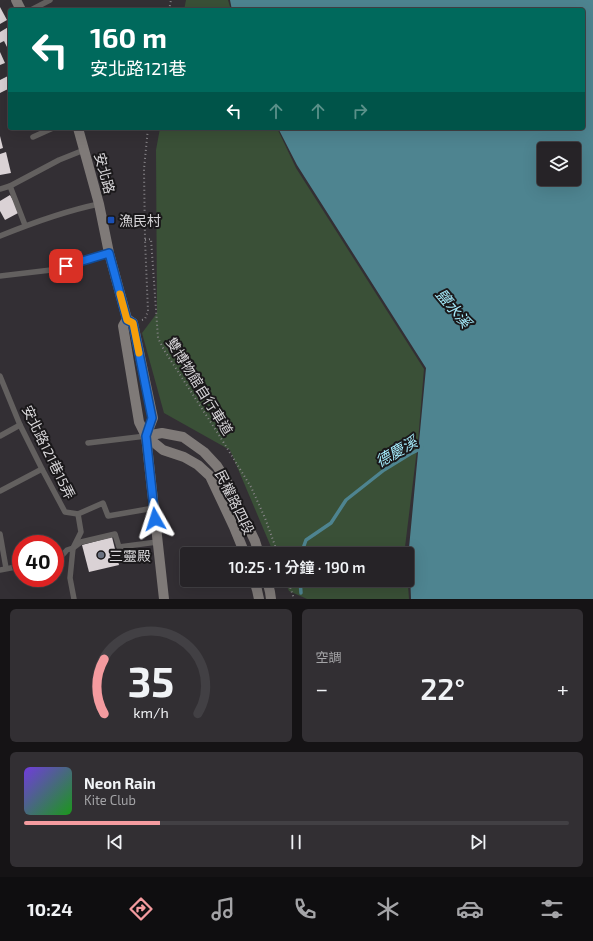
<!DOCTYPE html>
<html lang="zh-TW">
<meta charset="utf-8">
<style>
body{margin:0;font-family:"Exo 2","Noto Sans TC",sans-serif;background:#322f33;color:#f1f3f6;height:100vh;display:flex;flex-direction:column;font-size:15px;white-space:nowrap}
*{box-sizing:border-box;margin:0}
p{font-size:13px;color:#a4a4a7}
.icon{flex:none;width:22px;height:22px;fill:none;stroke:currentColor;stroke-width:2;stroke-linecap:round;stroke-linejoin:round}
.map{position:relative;height:599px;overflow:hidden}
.sheet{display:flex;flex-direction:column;gap:10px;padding:10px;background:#151315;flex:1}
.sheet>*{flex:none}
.hud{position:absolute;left:8px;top:8px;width:577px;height:122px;border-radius:4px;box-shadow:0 4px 16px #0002,0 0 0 1px #424044;background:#00695c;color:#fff;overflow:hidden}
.buttons{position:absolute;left:537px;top:142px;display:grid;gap:8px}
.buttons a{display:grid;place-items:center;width:44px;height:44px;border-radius:4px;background:#262327;box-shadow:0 4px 16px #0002,0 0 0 1px #424044;font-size:20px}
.speed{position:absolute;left:12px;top:535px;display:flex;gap:8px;font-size:20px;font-weight:700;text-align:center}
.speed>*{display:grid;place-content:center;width:52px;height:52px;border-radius:50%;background:#262327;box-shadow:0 4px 16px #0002,0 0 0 1px #424044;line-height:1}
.speed .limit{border:6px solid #d22;background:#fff;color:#111}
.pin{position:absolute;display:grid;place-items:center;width:34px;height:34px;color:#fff;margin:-17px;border-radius:8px;box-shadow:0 2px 6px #0006}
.me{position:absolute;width:44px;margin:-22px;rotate:354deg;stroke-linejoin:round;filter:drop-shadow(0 0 3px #0008)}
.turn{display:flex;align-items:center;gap:14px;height:84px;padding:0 16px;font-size:18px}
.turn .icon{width:52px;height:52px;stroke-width:2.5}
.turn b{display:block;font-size:28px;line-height:34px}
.lanes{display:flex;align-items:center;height:38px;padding:0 16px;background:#0003;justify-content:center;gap:20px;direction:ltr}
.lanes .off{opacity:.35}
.big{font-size:30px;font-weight:600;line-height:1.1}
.sheet .card{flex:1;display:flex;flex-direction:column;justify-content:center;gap:6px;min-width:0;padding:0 14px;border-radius:6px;background:#322f33}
.sheet .dial{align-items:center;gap:0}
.dial svg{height:104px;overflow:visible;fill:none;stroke:#424044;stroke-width:7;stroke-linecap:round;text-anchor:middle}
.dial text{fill:#f1f3f6;stroke:none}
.song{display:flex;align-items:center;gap:12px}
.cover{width:48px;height:48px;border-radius:6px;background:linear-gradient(135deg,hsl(260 70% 55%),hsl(120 70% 35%))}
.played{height:4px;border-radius:2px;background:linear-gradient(90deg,#f49b9f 25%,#424044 25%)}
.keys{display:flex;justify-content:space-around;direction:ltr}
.heat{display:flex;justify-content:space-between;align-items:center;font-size:22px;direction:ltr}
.sheet .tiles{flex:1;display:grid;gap:10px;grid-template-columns:1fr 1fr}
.card:last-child{grid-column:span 2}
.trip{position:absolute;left:180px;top:547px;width:234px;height:40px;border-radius:4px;background:#262327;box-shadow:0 4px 16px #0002,0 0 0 1px #424044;font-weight:600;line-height:40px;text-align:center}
.tabs{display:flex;height:64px;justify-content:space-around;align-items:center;background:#0f0e10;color:#a4a4a7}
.tabs .icon{width:28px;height:28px}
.tabs .active{color:#f49b9f}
.tabs b{font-size:18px;color:#f1f3f6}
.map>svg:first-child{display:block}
.green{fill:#3a5037}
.water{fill:#4e8490;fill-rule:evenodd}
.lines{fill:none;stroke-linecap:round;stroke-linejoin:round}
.stream{stroke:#4e8490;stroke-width:3.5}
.building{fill:#dad2d5}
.path{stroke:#888589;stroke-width:2;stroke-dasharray:1 3;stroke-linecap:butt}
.lane{stroke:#63605f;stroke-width:5.5}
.secondary{stroke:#7f7a78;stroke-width:10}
.route-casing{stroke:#114b97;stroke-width:10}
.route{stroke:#1a73e8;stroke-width:7}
.slow{stroke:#f59e0b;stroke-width:7}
.transit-dot{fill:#1a4fb4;stroke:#1a181a;stroke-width:1.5}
.worship-dot{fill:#6b7280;stroke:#1a181a;stroke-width:1.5}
.labels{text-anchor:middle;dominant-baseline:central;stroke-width:4;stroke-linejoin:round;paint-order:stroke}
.street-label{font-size:14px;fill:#d7d5d8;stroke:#1a181a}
.poi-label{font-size:14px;fill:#d7d5d8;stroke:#1a181a;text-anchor:start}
.water-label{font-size:15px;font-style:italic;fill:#a5ebfb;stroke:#1a181a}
</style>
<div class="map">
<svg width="593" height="599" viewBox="0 0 593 599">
<rect width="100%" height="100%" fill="#332f34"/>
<g class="green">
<polygon points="186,0 228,0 231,10 184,10"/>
<polygon points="160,128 277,128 296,168 424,369 418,441 405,547 406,554 274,554 230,450 164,413 142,333 157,313 156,150"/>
<polygon points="407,571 409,599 307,599 289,591 284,580 407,580"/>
</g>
<path class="water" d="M230,0H593V599H411L409,548L426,368L297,165L278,128H583V10H232ZM544,149H574V179H544Z"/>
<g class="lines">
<g class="stream">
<polyline points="301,554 306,540 331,523 346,500 384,470 410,454 422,448"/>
<polyline points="300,580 301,593"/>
</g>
</g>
<g class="building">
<polygon points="0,7 7,20 0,24"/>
<polygon points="10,26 10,53 4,41 0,43 0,32"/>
<polygon points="0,52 5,63 0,65"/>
<polygon points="10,75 10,88 0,93 0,80"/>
<polygon points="0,136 3,148 0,149"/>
<polygon points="6,152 11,173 0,175 0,154"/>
<polygon points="10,195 20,212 5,220 0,211 0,201"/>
<polygon points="112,537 119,565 89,572 82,545"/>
</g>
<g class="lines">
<g class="path">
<polyline points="169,10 171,0"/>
<polyline points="145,240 151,239 158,338 164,350 219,435 251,487 265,518 278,554"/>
<polyline points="142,320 145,319 148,311 145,240 144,169 148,128"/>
<polyline points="288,580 294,599"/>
</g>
<g class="lane">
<polyline points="31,10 50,0"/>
<polyline points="33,137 53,128"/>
<polyline points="10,186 25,225"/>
<polyline points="0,189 10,186 59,160 84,150"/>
<path d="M0,236C32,223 65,211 99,204"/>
<polyline points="0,276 51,270 109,253"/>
<polyline points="0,376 20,425 42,469 65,512 78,514 81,532 73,548 70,578 74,599"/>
<polyline points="0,436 20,425"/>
<polyline points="88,443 146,436"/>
<polyline points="0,491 42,469"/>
<polyline points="78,514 103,503 108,516 154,508"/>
<polyline points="0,534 6,568"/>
<polyline points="55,560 58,560 67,550 73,548 81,542 115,534 119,547 157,542"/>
<polyline points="0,570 21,566"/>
</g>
<g class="secondary">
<polyline points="16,0 21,10"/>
<polyline points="78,128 99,204 109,253 127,319 123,326 139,422 146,436 164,599"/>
<polyline points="127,319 133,323 153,418 146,436"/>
<polyline points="146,436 162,433 183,437 204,452 217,466 227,482 255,541 259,554"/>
<polyline points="146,436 163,450 184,457 198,465 210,476 234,527 245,554"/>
<polyline points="254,580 257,590 259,599"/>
<polyline points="267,580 270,592 271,599"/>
</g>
</g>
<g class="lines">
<defs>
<polyline id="route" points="66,266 109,253 127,320 133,323 152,418 146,436 155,519"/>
</defs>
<use href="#route" class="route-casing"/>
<use href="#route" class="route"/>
<polyline class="slow" points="120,294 127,320 133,323 139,353"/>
</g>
<rect class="transit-dot" x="107" y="216" width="8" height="8" rx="2"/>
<circle class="worship-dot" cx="101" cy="555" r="4"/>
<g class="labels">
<g class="street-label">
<text transform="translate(105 173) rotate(75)">安北路</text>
<text transform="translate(200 386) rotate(58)">雙博物館自行車道</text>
<text transform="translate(49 452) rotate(64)">安北路121巷15弄</text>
<text transform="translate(235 502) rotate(64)">民權路四段</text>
</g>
<g class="poi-label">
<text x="119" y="220">漁民村</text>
<text x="109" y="555">三靈殿</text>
</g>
<g class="water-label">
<text transform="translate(454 308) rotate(50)">鹽水溪</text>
<text transform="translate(396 451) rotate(-30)">德慶溪</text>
</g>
</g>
</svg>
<div class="buttons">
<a><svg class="icon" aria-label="layers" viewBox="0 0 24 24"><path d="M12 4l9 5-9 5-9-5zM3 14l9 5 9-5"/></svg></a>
</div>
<div class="speed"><div class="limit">40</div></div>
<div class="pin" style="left:66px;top:266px;background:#d93025"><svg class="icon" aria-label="arrive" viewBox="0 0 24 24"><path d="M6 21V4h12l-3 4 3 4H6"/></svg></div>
<svg class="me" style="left:155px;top:519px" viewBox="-20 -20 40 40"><path d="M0-17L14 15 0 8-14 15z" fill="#1a73e8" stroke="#fff" stroke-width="4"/></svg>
<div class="trip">10:25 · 1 分鐘 · 190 m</div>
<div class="hud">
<div class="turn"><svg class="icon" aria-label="left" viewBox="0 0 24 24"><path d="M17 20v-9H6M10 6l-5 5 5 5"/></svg><div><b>160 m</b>安北路121巷</div></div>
<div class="lanes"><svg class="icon" aria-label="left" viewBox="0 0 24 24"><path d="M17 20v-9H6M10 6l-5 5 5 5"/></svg><svg class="icon off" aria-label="ahead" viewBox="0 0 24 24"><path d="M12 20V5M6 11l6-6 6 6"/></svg><svg class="icon off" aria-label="ahead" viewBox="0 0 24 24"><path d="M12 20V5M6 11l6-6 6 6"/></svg><svg class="icon off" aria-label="right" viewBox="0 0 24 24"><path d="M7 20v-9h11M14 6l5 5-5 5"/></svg></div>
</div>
</div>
<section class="sheet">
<div class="tiles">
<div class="card dial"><svg viewBox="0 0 100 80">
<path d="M14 69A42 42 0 1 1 86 69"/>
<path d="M14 69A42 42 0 0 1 14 27" stroke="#f49b9f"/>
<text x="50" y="56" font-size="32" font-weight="700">35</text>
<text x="50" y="72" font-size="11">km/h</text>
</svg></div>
<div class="card"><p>空調</p>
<div class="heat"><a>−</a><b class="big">22°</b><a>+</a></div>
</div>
<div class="card">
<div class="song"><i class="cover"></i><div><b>Neon Rain</b><p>Kite Club</p></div></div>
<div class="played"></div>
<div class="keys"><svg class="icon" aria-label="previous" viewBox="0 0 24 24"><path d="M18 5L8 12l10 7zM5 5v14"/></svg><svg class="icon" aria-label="pause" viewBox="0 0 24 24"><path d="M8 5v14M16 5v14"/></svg><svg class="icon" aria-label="next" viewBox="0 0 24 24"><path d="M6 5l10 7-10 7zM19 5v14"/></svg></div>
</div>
</div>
</section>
<nav class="tabs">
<b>10:24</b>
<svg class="icon active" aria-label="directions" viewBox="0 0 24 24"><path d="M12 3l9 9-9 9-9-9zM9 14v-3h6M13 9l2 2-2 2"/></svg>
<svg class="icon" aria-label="music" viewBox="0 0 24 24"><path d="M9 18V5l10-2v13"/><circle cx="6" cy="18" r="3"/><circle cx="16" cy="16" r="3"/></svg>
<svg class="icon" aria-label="phone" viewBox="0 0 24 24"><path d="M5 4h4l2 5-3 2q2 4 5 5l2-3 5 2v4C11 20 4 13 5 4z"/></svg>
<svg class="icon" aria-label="climate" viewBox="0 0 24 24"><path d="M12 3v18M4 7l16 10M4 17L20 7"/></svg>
<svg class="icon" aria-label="car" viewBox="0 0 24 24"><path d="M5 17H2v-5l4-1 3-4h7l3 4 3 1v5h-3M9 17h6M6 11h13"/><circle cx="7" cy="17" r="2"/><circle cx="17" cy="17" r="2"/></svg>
<svg class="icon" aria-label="filters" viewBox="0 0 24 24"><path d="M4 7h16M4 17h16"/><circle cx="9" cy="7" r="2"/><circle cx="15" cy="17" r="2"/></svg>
</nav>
